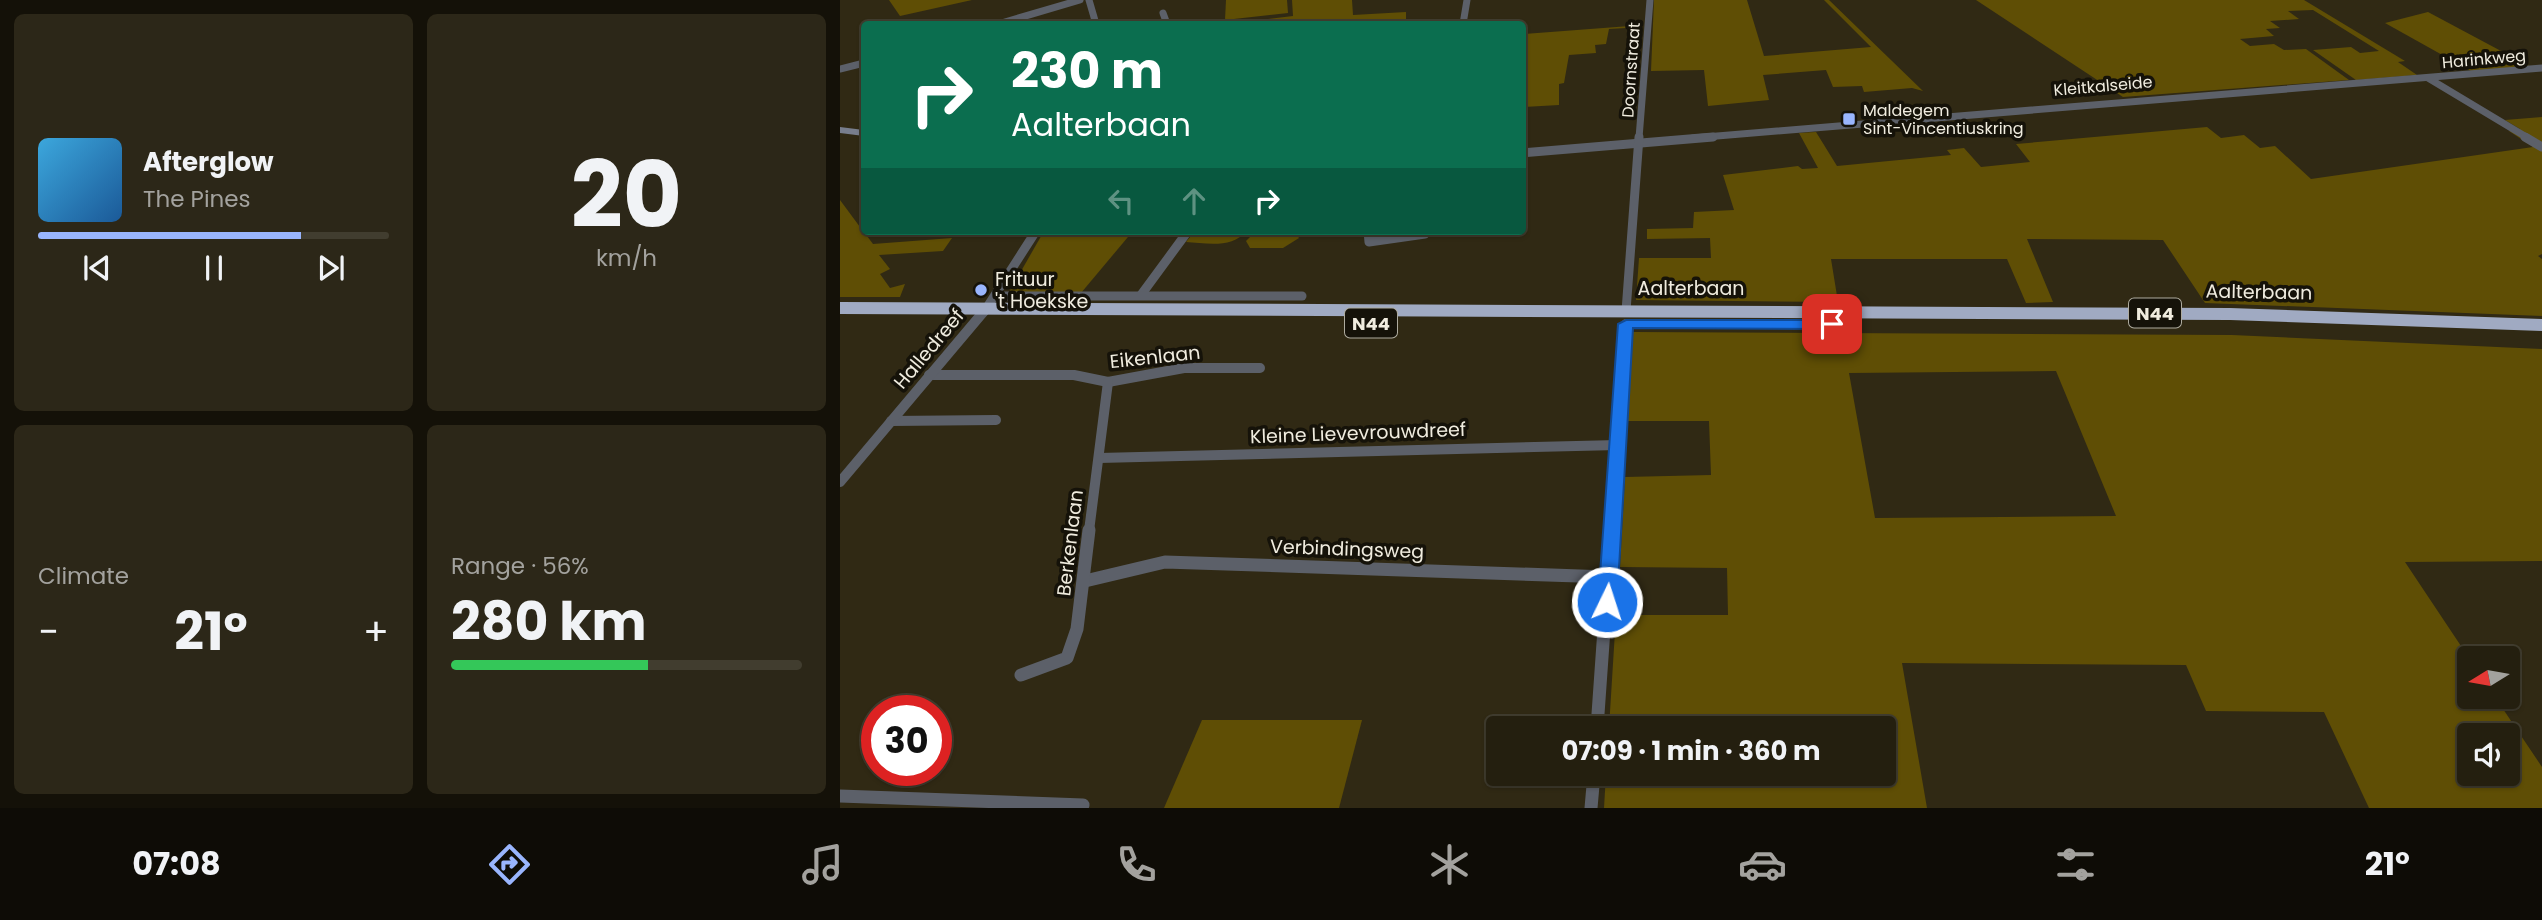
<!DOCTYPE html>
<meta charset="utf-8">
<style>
body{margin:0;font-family:Poppins,sans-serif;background:#2c2718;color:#f1f3f6;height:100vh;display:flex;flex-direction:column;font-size:26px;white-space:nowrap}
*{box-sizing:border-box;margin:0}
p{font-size:23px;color:#a3a29e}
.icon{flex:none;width:38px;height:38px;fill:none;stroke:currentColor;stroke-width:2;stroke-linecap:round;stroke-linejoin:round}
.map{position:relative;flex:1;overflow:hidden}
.drawer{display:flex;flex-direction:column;gap:14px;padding:14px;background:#141108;width:840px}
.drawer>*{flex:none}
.hud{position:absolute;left:21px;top:21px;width:665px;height:214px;border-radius:7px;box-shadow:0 2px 5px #0004,0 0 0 2px #413d2f;background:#0b6e4f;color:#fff;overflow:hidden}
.needle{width:46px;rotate:259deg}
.tools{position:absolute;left:1617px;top:646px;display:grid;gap:14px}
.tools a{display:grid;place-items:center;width:63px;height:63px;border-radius:7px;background:#241f0f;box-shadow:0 2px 5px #0004,0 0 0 2px #413d2f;font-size:35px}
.speed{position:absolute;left:21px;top:695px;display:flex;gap:14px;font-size:35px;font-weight:700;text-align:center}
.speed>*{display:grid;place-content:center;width:91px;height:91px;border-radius:50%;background:#241f0f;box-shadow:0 2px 5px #0004,0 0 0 2px #413d2f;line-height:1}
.speed .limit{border:10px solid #d22;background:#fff;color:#111}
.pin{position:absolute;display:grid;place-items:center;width:60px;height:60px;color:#fff;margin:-30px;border-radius:14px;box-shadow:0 4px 10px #0006}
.me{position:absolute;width:77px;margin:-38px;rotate:4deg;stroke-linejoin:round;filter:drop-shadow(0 0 5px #0008)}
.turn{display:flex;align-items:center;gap:24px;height:147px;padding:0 35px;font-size:32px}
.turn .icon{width:91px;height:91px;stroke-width:2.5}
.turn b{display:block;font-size:49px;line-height:60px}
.lanes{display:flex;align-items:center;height:66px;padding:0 35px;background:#0003;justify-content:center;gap:35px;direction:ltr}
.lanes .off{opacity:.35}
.big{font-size:52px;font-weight:700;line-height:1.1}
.drawer .card{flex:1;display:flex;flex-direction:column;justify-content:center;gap:10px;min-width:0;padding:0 24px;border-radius:10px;background:#2c2718}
.drawer .dial{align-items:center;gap:0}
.dial b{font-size:91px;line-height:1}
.song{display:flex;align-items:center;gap:21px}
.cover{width:84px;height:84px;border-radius:10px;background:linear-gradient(135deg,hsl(200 70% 55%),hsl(210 70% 35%))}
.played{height:7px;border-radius:4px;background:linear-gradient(90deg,#99b5fd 75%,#413d2f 75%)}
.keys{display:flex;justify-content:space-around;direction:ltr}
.heat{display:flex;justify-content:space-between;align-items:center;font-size:38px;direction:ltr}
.charge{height:10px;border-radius:5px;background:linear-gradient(90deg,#34c759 56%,#413d2f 0)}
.drawer .tiles{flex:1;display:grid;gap:14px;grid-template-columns:repeat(2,1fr)}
.trip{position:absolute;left:646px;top:716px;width:410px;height:70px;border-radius:7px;background:#241f0f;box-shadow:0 2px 5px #0004,0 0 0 2px #413d2f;font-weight:700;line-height:70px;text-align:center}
.dock{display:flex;height:112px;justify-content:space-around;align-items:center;background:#0e0c06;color:#a3a29e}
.dock .icon{width:49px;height:49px}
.dock .active{color:#99b5fd}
.dock b{font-size:32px;color:#f1f3f6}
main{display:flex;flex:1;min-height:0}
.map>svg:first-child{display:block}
.green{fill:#5f4e05;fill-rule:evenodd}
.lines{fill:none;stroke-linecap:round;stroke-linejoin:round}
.street-far3{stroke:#5c6069;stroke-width:7}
.street-far2{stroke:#5c6069;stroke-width:9}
.street-far1{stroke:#5c6069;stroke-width:10}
.street{stroke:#5c6069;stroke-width:13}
.secondary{fill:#787e8d;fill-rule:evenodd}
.highway{fill:#a0aac2;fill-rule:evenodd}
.route{fill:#1a73e8;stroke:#114b97;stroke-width:2}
.poi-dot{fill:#99b5fd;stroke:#151209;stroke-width:2.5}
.labels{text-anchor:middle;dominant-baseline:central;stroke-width:7;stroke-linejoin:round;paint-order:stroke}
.far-street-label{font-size:16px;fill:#f0ecdf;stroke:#151209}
.far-poi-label{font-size:16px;fill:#f0ecdf;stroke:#151209;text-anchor:start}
.shield{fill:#151209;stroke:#aeab9f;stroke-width:2}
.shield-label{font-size:18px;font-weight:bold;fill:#f0ecdf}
.poi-label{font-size:19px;fill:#f0ecdf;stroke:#151209;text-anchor:start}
.street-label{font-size:19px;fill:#f0ecdf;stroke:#151209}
</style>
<main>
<section class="drawer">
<div class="tiles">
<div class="card">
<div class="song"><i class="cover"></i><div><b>Afterglow</b><p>The Pines</p></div></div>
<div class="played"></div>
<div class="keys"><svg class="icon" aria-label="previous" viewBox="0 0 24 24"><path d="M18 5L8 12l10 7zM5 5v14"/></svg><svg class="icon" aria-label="pause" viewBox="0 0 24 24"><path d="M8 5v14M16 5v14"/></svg><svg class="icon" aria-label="next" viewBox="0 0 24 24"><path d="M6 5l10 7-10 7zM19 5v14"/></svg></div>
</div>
<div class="card dial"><b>20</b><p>km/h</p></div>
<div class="card"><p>Climate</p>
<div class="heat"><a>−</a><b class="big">21°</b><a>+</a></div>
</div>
<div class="card"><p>Range · 56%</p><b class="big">280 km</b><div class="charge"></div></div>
</div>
</section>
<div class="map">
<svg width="1702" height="808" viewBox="0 0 1702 808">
<rect width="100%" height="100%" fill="#302914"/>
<g class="green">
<polygon points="49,0 132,0 60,16"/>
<polygon points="386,0 447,0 448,13 385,20"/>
<polygon points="452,0 512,0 513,15 566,12 566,24 387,24 453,16"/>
<polygon points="814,0 907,0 924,56 1031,47 984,0 989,0 1083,91 1072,88 1024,92 1022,86 993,87 986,70 923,75 929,100 868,106 864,70 811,71"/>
<polygon points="1136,0 1464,0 1565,61 1558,62 1577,75 1516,80 1473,50 1511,47 1520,53 1539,51 1473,10 1448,11 1459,19 1430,21 1440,28 1426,29 1434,36 1400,39 1410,46 1434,44 1444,50 1466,49 1509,80 1283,97"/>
<polygon points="1588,12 1691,67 1631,71 1545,23"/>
<polygon points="803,25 803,27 769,29 766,44 755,45 756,53 729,55 724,83 719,84 719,105 683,107 683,34"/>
<polygon points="1702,117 1702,254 1698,256 1702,259 1702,316 1365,303 1323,240 1187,239 1213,302 1186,303 1167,259 991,259 998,302 796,300 799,258 871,258 870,238 807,239 807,229 853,228 854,212 894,210 883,175 958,166 962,169 978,168 959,133 976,132 997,166 1111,155 1107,150 1124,148 1141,167 1190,162 1176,144 1367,127 1381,138 1404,135 1420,148 1435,146 1471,179 1693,147 1669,131 1680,129 1665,120"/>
<polygon points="0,200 20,227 24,225 24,231 56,231 27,236 33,244 112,238 103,251 39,255 50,269 40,274 50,288 65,284 60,297 0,297"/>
<polygon points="204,231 293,231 241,293 168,294"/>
<path d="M355,231H406C393,249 365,243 346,242Z"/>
<polygon points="425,231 455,232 459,238 443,248 410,248 406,241 413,234"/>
<path d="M793,332L1392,335L1702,349V561L1565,562L1629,658V696L1655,697L1702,767V808H1529L1484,712L1366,711L1346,665L1062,663L1087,808H764L766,774H1043V728H769L776,615H888L887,568L780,567L785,477L871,475L869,421H787ZM1216,371L1276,516L1035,518L1009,373ZM1629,735H1668V774H1629Z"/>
<polygon points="362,720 522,720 499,808 324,808"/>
</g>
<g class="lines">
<g class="street-far3">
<polyline points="249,0 256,24"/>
<polyline points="323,13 327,24"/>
<polyline points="158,24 240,0"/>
<polyline points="623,24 627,0"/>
<polyline points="0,69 24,63"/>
<polyline points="1588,78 1688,138"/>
<polyline points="799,138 810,0"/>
<polyline points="853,138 1702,68"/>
</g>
<g class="street-far2">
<polyline points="1685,137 1702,147"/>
<polyline points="682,153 873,137"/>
<polyline points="528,231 529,242 585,234"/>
<polyline points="301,295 348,231"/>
<polyline points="155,296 462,296"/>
<polyline points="786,311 799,137"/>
<polyline points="144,312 196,231"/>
</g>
<g class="street-far1">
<polyline points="89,375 234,375 268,382 344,368 420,368"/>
<polyline points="51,421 156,420"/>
<polyline points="259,458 778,445"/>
<polyline points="0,482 145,310"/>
<polyline points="249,531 268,382"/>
<polyline points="771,531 786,324"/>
</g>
<g class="street">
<polyline points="245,581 325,562 769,577"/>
<polyline points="181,675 227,658 237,629 249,530"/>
<polyline points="757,728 771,530"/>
<polyline points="0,796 243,805"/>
<polyline points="751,808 754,774"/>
</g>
<polygon class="secondary" points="0,127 24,130 24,136 0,133"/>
<polygon class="highway" points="0,302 1390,308 1702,319 1702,331 1390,320 0,314"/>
</g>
<polygon class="route" points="786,320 992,320 999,324 992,329 793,328 777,602 774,608 760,608 758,602 778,324"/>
<g class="poi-dot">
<rect x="1002" y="112" width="14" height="14" rx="3.5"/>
<circle cx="141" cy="290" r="7"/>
</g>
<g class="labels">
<g class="far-street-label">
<text transform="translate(1644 59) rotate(-5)">Harinkweg</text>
<text transform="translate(791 70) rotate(-86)">Doornstraat</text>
<text transform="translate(1263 86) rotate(-5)">Kleitkalseide</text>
</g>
<g class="far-poi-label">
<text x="1023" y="110">Maldegem<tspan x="1023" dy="18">Sint-Vincentiuskring</tspan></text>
</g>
<g class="shield">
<rect x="1289" y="298.5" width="52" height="29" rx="5"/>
<rect x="505" y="308.5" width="52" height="29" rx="5"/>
</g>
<g class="shield-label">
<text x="1315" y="313">N44</text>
<text x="531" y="323">N44</text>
</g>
<g class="poi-label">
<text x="155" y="279">Frituur<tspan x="155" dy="22">'t Hoekske</tspan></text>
</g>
<g class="street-label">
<text x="851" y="288">Aalterbaan</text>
<text transform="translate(1419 292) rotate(1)">Aalterbaan</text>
<text transform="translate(89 349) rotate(-50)">Halledreef</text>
<text transform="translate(315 357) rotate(-6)">Eikenlaan</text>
<text transform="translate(518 433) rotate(-2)">Kleine Lievevrouwdreef</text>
<text transform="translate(230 543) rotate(-83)">Berkenlaan</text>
<text transform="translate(507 549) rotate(2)">Verbindingsweg</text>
</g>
</g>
</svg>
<div class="tools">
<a><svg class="needle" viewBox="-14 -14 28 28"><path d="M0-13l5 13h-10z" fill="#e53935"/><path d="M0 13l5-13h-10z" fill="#a3a29e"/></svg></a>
<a><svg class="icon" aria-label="sound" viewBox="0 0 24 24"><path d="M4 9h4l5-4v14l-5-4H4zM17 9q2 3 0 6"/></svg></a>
</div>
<div class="speed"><div class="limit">30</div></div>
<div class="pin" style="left:992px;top:324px;background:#d93025"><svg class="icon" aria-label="arrive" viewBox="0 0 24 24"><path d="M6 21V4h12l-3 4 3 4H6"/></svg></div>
<svg class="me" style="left:767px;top:602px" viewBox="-20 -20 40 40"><circle r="17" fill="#1a73e8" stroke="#fff" stroke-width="3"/><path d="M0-11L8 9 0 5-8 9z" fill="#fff"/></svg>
<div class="trip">07:09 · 1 min · 360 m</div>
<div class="hud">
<div class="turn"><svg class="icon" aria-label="right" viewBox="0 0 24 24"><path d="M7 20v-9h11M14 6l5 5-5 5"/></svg><div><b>230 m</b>Aalterbaan</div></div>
<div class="lanes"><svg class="icon off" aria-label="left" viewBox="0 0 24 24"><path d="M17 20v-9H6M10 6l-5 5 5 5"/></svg><svg class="icon off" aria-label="ahead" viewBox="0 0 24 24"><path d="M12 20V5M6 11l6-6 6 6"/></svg><svg class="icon" aria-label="right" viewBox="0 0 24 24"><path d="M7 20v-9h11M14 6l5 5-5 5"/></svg></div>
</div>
</div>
</main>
<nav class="dock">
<b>07:08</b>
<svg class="icon active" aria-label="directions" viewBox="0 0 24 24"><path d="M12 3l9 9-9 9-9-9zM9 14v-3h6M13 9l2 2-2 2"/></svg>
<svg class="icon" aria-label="music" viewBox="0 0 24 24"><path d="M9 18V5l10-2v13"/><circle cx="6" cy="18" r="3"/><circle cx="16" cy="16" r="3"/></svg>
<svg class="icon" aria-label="phone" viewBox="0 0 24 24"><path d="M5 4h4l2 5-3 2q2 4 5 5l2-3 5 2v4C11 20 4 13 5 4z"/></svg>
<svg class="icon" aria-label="climate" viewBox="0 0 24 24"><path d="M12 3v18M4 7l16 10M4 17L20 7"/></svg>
<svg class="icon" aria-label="car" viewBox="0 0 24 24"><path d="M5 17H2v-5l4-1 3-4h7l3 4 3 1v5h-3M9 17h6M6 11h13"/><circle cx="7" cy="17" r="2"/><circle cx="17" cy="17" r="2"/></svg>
<svg class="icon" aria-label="filters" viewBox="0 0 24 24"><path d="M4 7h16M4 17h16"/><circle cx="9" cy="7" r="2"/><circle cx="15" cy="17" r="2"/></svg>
<b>21°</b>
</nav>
